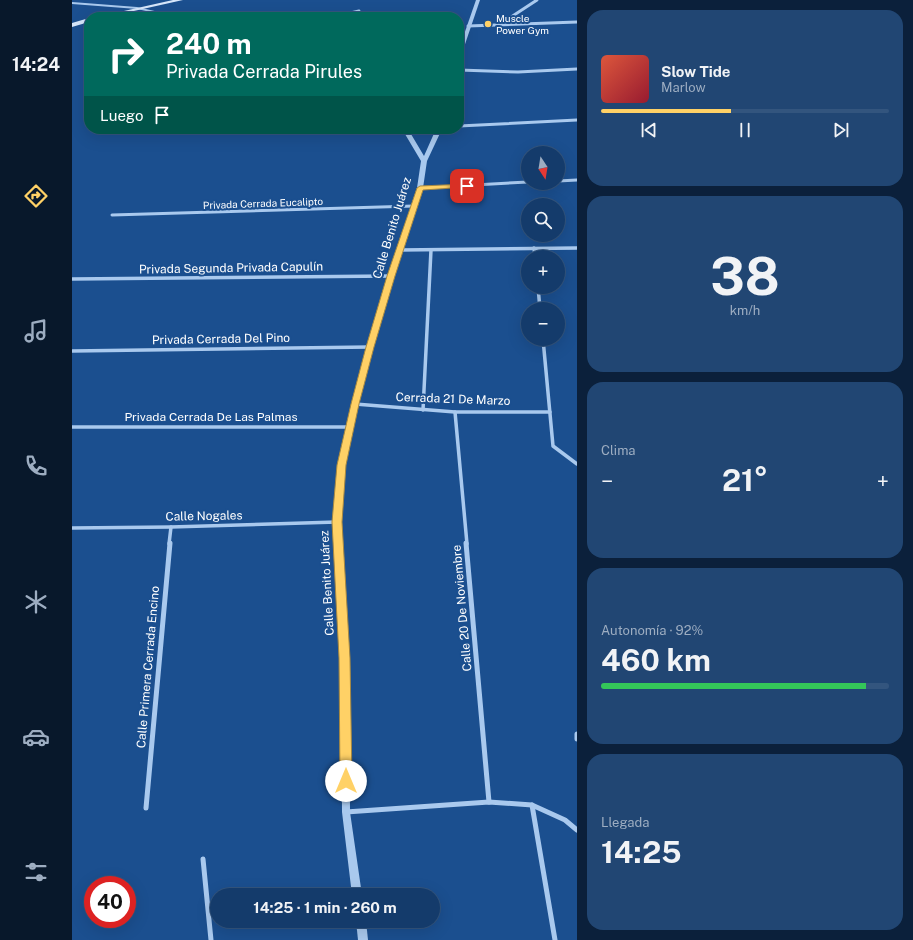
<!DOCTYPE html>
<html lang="es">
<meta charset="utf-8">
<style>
body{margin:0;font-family:"Public Sans",sans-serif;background:#214673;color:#f1f3f6;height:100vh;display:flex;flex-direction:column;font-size:15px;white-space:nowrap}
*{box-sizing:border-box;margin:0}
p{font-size:13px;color:#9dadc1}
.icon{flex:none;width:22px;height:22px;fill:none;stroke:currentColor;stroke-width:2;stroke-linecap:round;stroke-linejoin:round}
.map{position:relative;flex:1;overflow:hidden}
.sheet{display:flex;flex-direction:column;gap:10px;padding:10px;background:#0b203b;width:336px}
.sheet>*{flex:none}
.hud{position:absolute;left:12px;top:12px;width:380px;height:122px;border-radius:16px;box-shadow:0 4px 16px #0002,0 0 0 1px #33557e;background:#00695c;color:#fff;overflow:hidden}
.needle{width:26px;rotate:168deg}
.controls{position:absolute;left:449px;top:146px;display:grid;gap:8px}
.controls a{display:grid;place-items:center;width:44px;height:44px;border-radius:50%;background:#143b6b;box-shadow:0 4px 16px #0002,0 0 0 1px #33557e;font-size:20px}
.speed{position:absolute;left:12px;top:876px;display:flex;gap:8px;font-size:20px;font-weight:700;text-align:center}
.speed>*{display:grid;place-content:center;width:52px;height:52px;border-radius:50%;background:#143b6b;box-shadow:0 4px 16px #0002,0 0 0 1px #33557e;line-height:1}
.speed .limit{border:6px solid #d22;background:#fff;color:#111}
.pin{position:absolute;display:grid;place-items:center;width:34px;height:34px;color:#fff;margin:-17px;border-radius:8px;box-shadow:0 2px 6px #0006}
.me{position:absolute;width:44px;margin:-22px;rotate:0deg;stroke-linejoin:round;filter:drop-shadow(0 0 3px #0008)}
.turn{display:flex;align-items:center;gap:14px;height:84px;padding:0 16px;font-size:18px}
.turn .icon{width:52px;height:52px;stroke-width:2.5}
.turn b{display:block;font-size:28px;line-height:34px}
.then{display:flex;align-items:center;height:38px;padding:0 16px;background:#0003;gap:8px;font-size:15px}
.big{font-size:30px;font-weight:700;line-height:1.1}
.sheet .widget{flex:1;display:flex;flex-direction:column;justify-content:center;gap:6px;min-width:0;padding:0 14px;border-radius:16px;background:#214673}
.sheet .dial{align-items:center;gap:0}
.dial b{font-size:52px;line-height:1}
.song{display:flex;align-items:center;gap:12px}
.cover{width:48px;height:48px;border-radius:6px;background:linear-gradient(135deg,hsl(10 70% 55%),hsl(350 70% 35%))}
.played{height:4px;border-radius:2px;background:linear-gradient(90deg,#ffd166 45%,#33557e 45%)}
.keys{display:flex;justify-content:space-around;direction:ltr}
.heat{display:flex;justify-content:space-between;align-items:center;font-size:22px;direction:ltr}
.charge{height:6px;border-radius:3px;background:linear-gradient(90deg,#34c759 92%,#33557e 0)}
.trip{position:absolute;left:138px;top:888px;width:230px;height:40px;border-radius:20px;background:#143b6b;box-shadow:0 4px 16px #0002,0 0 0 1px #33557e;font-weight:700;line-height:40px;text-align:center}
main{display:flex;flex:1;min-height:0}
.tabs{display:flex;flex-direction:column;width:72px;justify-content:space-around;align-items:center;background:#08182b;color:#9dadc1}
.tabs .icon{width:28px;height:28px}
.tabs .current{color:#ffd166}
.tabs b{font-size:18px;color:#f1f3f6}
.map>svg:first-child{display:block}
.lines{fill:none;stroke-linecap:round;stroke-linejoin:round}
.minor-far2{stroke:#a9c9ee;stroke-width:3}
.minor-far1{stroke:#a9c9ee;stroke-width:3.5}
.minor{stroke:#a9c9ee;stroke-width:5}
.tertiary{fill:#a9c9ee;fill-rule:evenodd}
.secondary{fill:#d6e6fa;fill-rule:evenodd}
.route{fill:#ffd166;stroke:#a68842}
.poi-dot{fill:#ffd166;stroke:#1b4f8f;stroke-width:1.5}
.labels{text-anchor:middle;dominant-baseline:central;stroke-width:4;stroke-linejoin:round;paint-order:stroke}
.far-poi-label{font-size:10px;fill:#fff;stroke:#1b4f8f;text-anchor:start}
.far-street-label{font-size:10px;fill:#fff;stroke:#1b4f8f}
.street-label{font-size:12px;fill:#fff;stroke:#1b4f8f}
</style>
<main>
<nav class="tabs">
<b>14:24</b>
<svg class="icon current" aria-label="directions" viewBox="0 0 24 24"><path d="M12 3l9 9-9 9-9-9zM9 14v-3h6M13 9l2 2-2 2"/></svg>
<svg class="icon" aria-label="music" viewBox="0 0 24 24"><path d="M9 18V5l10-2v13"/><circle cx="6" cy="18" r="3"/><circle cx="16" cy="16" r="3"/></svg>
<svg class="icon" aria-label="phone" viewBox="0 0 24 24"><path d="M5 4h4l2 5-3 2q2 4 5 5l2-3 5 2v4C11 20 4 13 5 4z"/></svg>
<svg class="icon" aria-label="climate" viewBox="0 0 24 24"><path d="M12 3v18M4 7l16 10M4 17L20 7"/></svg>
<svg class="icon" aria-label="car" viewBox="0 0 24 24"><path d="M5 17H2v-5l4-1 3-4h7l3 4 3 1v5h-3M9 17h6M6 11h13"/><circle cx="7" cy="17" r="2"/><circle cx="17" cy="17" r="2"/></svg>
<svg class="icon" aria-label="filters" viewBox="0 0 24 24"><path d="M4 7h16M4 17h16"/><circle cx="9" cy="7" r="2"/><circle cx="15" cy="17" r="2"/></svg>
</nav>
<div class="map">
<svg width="505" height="940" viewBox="0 0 505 940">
<rect width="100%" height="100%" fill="#1b4f8f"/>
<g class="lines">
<g class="minor-far2">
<polyline points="261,17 287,11"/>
<polyline points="427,25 465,0"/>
<polyline points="396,26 505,22"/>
<polyline points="387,70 446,72 505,69"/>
<polyline points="387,126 505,120"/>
<polyline points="486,181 505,180"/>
<polyline points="348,188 456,182"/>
<polyline points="40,215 342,206"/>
</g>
<g class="minor-far1">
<polyline points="462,248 463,257"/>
<polyline points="328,250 505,248"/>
<polyline points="0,279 319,276"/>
<polyline points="466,287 468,309"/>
<polyline points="471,339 481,446 505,464"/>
<polyline points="0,351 298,347"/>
<polyline points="283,404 383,412 478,412"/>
<polyline points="351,410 359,250"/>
<polyline points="383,412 395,544"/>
<polyline points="0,427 278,427"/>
<polyline points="0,528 99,527 265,522"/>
<polyline points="97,544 99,527"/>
</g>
<g class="minor">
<polyline points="394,543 417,802"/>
<polyline points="505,734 505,739"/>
<polyline points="460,805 483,940"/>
<polyline points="74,808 98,543"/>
<polyline points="274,812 417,802 460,805 493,820 505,830"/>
<polyline points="131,859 139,940"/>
</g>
<g class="tertiary">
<polygon points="404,0 408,0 389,56 387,57 387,49"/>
<polygon points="0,2 65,7 109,17 101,17 65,9 0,4"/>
<polygon points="330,129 336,129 352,156 364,129 370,129 355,161 351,188 322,276 301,347 286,404 272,465 269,522 277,658 278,812 290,895 280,895 270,812 269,658 261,522 266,465 280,404 295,347 316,276 345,188 349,161"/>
<polygon points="284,921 294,921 296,940 286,940"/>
</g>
<g class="secondary">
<polygon points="101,0 111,0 35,17 25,17"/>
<polygon points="17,18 17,22 0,27 0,23"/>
</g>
</g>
<polygon class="route" points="395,184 398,186 397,187 351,190 323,276 302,347 287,404 274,465 270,522 278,658 280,781 278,785 274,787 270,785 268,781 267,658 260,522 265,465 279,404 294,347 315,276 345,188 348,186"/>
<circle class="poi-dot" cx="416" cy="24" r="4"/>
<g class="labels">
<g class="far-poi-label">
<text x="424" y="18">Muscle<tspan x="424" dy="12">Power Gym</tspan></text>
</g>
<g class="far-street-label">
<text transform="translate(191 203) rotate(-2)">Privada Cerrada Eucalipto</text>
</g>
<g class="street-label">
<text transform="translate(320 228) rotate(-73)">Calle Benito Juárez</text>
<text transform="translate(159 268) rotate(-1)">Privada Segunda Privada Capulín</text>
<text transform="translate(149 339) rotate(-1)">Privada Cerrada Del Pino</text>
<text transform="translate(381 399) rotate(2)">Cerrada 21 De Marzo</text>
<text x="139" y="417">Privada Cerrada De Las Palmas</text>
<text transform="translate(132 516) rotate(-1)">Calle Nogales</text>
<text transform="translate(255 583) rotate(-93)">Calle Benito Juárez</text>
<text transform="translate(390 608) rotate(-95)">Calle 20 De Noviembre</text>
<text transform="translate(76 667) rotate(-85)">Calle Primera Cerrada Encino</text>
</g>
</g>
</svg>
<div class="controls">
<a><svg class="needle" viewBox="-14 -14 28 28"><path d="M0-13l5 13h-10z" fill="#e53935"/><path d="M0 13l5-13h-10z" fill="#9dadc1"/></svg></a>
<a><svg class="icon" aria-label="search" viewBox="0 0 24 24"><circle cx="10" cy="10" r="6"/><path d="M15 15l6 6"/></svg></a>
<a>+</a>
<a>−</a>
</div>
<div class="speed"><div class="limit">40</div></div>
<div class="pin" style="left:395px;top:186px;background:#d93025"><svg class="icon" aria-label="arrive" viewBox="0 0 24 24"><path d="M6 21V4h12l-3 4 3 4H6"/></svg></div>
<svg class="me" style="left:274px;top:781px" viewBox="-20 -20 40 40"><circle r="19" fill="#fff"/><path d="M0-13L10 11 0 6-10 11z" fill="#ffd166"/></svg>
<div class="trip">14:25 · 1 min · 260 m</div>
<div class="hud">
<div class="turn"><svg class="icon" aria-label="right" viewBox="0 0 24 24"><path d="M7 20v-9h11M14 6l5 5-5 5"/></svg><div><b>240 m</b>Privada Cerrada Pirules</div></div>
<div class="then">Luego<svg class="icon" aria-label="arrive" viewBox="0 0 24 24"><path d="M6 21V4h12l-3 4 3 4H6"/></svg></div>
</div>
</div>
<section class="sheet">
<div class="widget">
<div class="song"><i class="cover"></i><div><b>Slow Tide</b><p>Marlow</p></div></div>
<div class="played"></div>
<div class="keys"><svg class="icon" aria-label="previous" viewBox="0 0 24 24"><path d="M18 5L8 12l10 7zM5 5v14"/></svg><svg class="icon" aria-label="pause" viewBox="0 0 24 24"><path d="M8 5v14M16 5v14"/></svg><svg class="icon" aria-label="next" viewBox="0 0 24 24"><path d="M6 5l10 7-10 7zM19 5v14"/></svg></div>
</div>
<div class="widget dial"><b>38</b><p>km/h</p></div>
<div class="widget"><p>Clima</p>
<div class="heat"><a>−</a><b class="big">21°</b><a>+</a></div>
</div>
<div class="widget"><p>Autonomía · 92%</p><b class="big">460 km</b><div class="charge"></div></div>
<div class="widget"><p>Llegada</p><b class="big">14:25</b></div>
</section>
</main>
